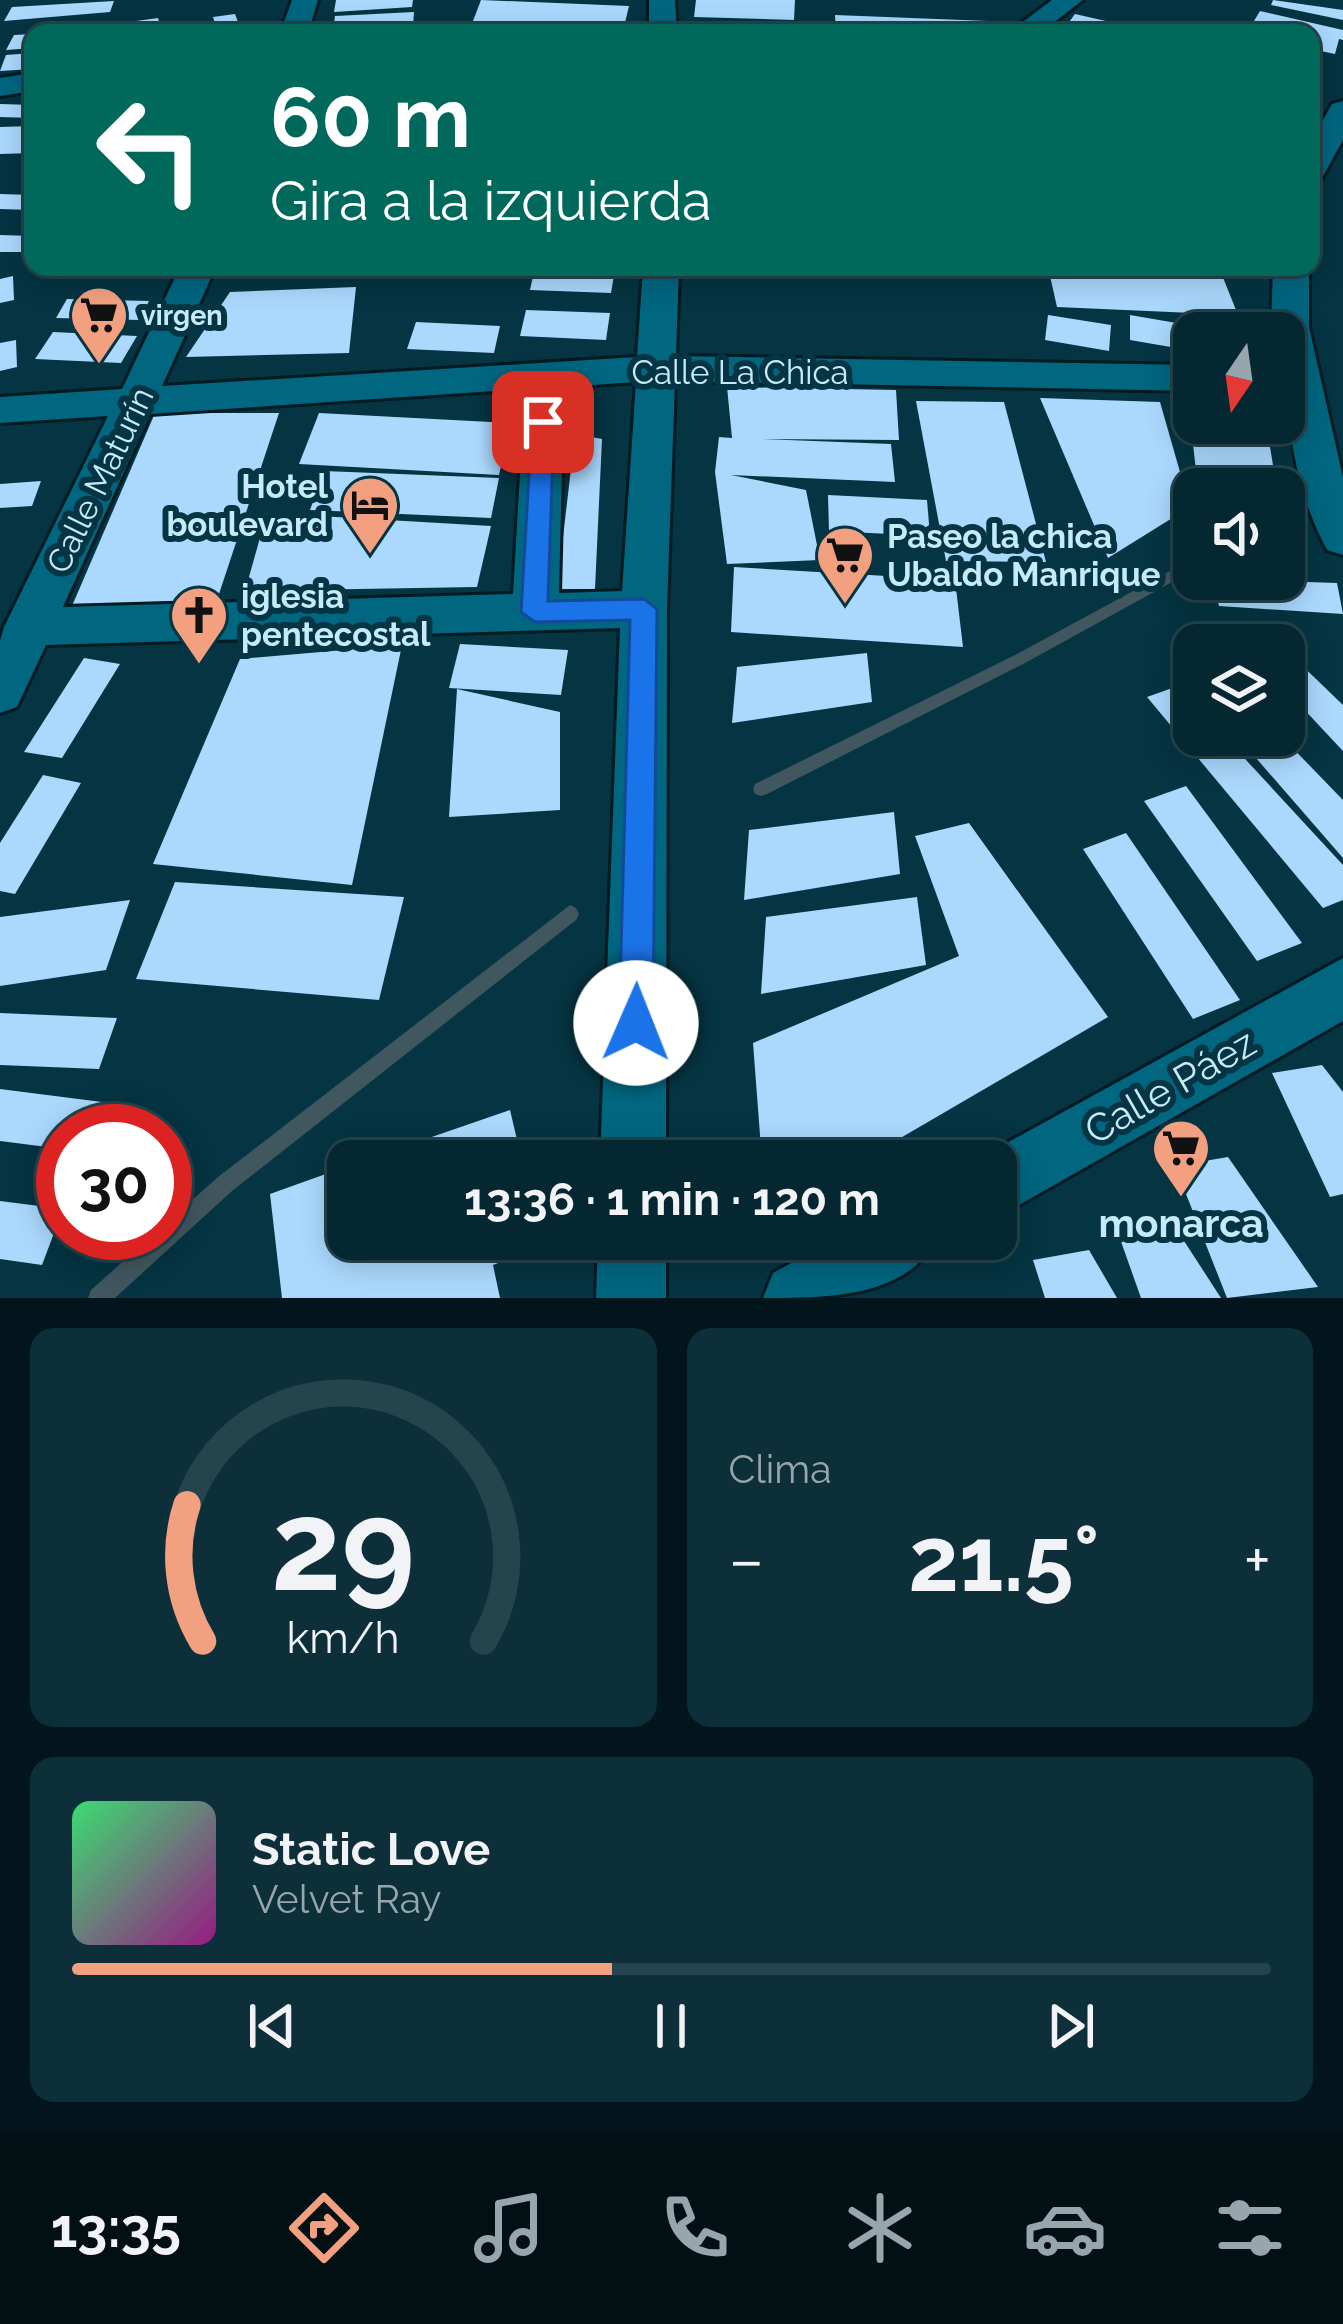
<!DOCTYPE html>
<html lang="es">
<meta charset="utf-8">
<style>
body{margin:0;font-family:Raleway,sans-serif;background:#0d2f3a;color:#f1f3f6;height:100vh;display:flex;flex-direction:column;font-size:45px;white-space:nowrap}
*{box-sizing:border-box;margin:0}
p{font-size:39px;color:#97a5ac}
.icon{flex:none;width:66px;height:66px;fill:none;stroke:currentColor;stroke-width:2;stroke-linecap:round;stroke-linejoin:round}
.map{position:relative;height:1298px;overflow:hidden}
.side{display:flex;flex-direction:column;gap:30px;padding:30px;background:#02151c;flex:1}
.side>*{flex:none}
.guide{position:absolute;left:24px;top:24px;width:1296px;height:252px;border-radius:24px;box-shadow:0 6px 30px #0003,0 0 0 3px #25444d;background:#00695c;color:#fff;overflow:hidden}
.needle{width:78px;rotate:193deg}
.tools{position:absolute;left:1173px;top:312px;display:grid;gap:24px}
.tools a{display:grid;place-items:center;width:132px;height:132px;border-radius:24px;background:#042732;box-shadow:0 6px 30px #0003,0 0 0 3px #25444d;font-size:60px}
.speed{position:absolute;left:36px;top:1104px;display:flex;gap:24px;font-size:60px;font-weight:700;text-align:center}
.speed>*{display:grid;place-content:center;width:156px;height:156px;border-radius:50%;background:#042732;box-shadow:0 6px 30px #0003,0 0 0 3px #25444d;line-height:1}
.speed .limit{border:18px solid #d22;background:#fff;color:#111}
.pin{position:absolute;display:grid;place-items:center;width:102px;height:102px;color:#fff;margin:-51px;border-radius:24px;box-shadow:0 6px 18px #0006}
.me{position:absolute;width:132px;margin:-66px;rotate:1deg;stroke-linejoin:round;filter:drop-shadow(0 0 9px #0008)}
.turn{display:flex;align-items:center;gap:42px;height:252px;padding:0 48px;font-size:54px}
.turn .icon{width:156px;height:156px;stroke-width:2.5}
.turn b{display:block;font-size:84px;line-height:102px}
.big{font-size:90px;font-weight:700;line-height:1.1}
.side .card{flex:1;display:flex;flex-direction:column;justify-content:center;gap:18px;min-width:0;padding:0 42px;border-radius:24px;background:#0d2f3a}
.side .dial{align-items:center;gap:0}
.dial svg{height:312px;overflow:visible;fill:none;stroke:#25444d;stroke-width:7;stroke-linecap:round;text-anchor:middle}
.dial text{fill:#f1f3f6;stroke:none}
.song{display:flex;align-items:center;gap:36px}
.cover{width:144px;height:144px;border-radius:18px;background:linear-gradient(135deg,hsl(140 70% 55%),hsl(310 70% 35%))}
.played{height:12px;border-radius:6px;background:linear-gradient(90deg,#f2a07f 45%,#25444d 45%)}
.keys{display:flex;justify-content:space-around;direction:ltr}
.heat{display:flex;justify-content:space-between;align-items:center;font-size:66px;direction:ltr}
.side .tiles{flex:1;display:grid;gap:30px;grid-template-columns:1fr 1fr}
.card:last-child{grid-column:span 2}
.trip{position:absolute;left:327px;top:1140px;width:690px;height:120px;border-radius:24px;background:#042732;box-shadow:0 6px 30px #0003,0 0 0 3px #25444d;font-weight:700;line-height:120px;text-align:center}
.tabs{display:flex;height:192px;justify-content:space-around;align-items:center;background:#021014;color:#97a5ac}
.tabs .icon{width:84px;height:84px}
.tabs .on{color:#f2a07f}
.tabs b{font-size:54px;color:#f1f3f6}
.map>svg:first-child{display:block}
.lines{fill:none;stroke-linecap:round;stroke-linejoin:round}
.stream{fill:#41575f;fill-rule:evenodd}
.building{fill:#abd9fe}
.minor-casing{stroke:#021a22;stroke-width:6}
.minor{fill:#016680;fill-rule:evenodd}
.route{fill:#1a73e8;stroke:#114b97;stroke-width:3}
.labels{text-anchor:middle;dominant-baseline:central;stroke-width:12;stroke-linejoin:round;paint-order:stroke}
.far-poi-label{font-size:27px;font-weight:bold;fill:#c5ebfa;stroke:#053442;text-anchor:start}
.street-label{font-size:33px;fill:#c5ebfa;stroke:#053442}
.poi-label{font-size:33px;font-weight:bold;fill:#c5ebfa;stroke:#053442;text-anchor:start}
.near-street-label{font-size:39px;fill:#c5ebfa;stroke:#053442}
.near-poi-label{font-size:39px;font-weight:bold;fill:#c5ebfa;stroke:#053442}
</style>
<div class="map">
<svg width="1343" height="1298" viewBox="0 0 1343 1298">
<rect width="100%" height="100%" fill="#053442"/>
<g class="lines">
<g class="stream">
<polygon points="1284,508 1291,508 1293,512 1291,516 1284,518"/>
<polygon points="1194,558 1194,570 1025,663 767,794 761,796 755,794 753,789 755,784 1015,655"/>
<polygon points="570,905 576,908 579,914 576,920 232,1191 115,1298 88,1298 91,1290 155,1233 165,1233 165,1224 218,1177"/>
</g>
</g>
<g class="building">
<polygon points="336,0 413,0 412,7 334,12"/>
<polygon points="481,0 629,6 624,27 473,21"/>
<polygon points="696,0 795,0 794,20 694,17"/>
<polygon points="1273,0 1343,10 1343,20 1271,5"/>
<polygon points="114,1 110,12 4,21 12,7"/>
<polygon points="1260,11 1343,30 1343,40 1339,39 1335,54 1311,49 1312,34 1254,21"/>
<polygon points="414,12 413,26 333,31 335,16"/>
<polygon points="235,14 242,33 218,33 213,17"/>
<polygon points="1075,14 1141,29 1061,33"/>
<polygon points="835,15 988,21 990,33 836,33"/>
<polygon points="158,18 162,33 138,33 136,21"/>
<polygon points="1239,21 1289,31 1289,33 1234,33"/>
<polygon points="33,34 33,48 6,50 14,35"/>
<polygon points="33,53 33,69 0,71 6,55"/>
<polygon points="0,104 33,105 33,118 0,117"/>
<polygon points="33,126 33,153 0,154 0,127"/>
<polygon points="0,194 33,195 33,210 0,209"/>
<polygon points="0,235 33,236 33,252 0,252"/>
<polygon points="535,267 615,269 611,293 530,290"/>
<polygon points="1048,267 1222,275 1238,315 1057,307"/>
<polygon points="13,276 14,300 0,303 0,279"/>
<polygon points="356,287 349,353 186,357 230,292"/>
<polygon points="67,299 149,301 139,320 56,318"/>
<polygon points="526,310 610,313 606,340 520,336"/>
<polygon points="1048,315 1111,325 1109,351 1045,340"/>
<polygon points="1130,315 1194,326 1194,351 1130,340"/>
<polygon points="1207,321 1268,330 1268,333 1207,333"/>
<polygon points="416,322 500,326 494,353 407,349"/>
<polygon points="53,332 137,336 121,363 35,359"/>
<polygon points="16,340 17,367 0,371 0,343"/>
<polygon points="727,387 896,390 899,440 762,439 891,444 895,482 731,475 806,490 820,560 727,564 715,472 719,437 732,438"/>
<polygon points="1187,392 1194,392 1194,423 1266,423 1277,489 1197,479"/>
<polygon points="1040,398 1160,402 1190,507 1108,558"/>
<polygon points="916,401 1004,402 1046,562 946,561"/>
<polygon points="155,413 279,413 215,606 72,606"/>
<polygon points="319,413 511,423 499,475 299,464"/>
<polygon points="575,434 602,439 595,589 557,589"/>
<polygon points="324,471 499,478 491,518 310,510"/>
<polygon points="41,481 32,506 0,508 0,484"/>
<polygon points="828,495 927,500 930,536 829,531"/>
<polygon points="267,513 491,526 477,587 245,591"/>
<polygon points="734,567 955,580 963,647 731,632"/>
<polygon points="1212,579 1337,583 1343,614 1219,606"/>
<polygon points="460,644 568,650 561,695 449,688"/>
<polygon points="402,645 352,885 153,864 240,659"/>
<polygon points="867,653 872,702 732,723 737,667"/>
<polygon points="1289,653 1343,705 1343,751 1284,688 1284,655"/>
<polygon points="84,658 120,664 62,758 24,752"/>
<polygon points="1178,686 1194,704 1194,735 1223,735 1343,865 1343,900 1323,908 1147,697"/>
<polygon points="457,689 560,712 560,810 449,817"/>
<polygon points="1236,735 1280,735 1343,800 1343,858"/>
<polygon points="43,775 81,783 15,894 0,891 0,843"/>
<polygon points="1186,786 1302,943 1257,961 1144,801"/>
<polygon points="894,812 900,874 744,900 749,830"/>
<polygon points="969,823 1108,1017 861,1161 762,1161 753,1043 959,956 915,836"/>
<polygon points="1126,833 1240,1000 1193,1019 1083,849"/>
<polygon points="175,882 404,897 379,1000 136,979"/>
<polygon points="917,897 926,965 761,994 766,917"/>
<polygon points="130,900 106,970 0,986 0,917"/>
<polygon points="0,1013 117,1018 99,1069 0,1065"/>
<polygon points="1322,1065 1343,1092 1343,1194 1330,1197 1272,1073"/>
<polygon points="0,1089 102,1102 90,1131 63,1131 63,1149 0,1141"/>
<polygon points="510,1110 522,1161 365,1161 365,1160"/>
<polygon points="1228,1157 1318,1287 1227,1298 1175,1166"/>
<polygon points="348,1166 348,1239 540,1239 542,1246 493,1265 500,1298 282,1298 270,1194"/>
<polygon points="0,1201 63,1209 42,1265 0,1259"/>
<polygon points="1173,1224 1221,1298 1141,1298 1118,1233"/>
<polygon points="1089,1250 1117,1298 1045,1298 1033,1260"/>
</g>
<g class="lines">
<defs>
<g id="minor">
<polygon points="292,0 318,0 308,33 280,33"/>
<polygon points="649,0 675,0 677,33 649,33"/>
<polygon points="1052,0 1083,0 1040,33 1008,33"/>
<polygon points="33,73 33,91 0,96 0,78"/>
<polygon points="1343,101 1343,140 1322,178 1311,181 1311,141 1332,104"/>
<path d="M180,267H216L162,386L637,357L643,267H679L676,356L1194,365V391L675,381L667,609L666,1161H600L620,628L46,645L17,707L0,713V641L4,627L108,416L0,423V397L122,389ZM636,382L622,591L559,593L564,387ZM525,389L513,594L63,607L150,414Z"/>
<path d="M1273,267H1309V327L1343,477V555L1327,550C1292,486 1284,405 1284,333H1273L1271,327Z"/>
<polygon points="1343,958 1343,1021 996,1218 996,1161 974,1161"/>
<polygon points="598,1239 666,1239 666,1298 596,1298"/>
<path d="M835,1239H936C907,1298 826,1298 763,1298L773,1273Z"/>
</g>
</defs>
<use href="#minor" class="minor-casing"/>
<use href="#minor" class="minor"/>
</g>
<polygon class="route" points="543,414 554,422 548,601 644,599 657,609 653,1023 648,1035 636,1040 624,1035 619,1023 630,620 535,622 521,612 532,422"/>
<defs>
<symbol id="supermarket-pin" viewBox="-11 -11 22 30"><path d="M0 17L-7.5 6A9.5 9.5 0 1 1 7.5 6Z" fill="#f2a07f" stroke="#053442"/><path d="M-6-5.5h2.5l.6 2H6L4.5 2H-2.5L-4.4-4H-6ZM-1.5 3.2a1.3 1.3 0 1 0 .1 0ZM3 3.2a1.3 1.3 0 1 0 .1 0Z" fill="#111"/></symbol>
<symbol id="hotel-pin" viewBox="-11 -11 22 30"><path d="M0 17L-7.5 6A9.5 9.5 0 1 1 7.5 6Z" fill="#f2a07f" stroke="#053442"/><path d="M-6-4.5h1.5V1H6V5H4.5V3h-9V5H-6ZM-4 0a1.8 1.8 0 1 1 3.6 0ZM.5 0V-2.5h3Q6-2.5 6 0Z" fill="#111"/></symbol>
<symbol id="church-pin" viewBox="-11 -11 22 30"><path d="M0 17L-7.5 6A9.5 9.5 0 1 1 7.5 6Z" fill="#f2a07f" stroke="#053442"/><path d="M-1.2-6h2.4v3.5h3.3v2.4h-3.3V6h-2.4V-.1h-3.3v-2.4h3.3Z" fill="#111"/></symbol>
</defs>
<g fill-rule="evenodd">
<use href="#supermarket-pin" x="66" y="282" width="66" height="90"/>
<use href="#hotel-pin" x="337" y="472" width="66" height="90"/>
<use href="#supermarket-pin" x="812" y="522" width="66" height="90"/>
<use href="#church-pin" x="166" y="582" width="66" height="90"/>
<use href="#supermarket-pin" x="1148" y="1115" width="66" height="90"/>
</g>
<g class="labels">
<g class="far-poi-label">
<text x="141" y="315">virgen</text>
</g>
<g class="street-label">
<text x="740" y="372">Calle La Chica</text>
<text transform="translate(100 480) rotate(-64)">Calle Maturín</text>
</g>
<g class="poi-label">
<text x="328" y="486" text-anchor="end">Hotel<tspan x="328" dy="38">boulevard</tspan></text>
<text x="887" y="536">Paseo la chica<tspan x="887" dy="38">Ubaldo Manrique</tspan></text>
<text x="241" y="596">iglesia<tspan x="241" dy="38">pentecostal</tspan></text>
</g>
<g class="near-street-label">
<text transform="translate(1170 1086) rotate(-30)">Calle Páez</text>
</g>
<g class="near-poi-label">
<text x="1181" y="1223">monarca</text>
</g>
</g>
</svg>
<div class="tools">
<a><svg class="needle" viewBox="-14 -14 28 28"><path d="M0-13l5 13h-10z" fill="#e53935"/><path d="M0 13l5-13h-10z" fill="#97a5ac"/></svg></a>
<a><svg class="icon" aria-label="sound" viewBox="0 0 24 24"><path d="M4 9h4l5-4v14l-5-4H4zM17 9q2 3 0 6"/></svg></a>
<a><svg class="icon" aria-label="layers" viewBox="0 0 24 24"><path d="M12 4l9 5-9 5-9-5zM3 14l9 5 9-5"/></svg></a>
</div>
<div class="speed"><div class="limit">30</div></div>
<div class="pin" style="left:543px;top:422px;background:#d93025"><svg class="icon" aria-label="arrive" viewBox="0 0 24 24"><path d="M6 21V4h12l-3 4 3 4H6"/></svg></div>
<svg class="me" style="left:636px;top:1023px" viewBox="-20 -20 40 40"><circle r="19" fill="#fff"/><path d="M0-13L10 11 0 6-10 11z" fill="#1a73e8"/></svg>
<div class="trip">13:36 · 1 min · 120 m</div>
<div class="guide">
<div class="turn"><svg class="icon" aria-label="left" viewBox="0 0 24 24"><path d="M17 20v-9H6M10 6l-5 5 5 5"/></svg><div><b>60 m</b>Gira a la izquierda</div></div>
</div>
</div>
<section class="side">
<div class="tiles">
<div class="card dial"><svg viewBox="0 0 100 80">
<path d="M14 69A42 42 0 1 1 86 69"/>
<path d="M14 69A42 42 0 0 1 10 34" stroke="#f2a07f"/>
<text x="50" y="56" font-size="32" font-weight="700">29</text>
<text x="50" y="72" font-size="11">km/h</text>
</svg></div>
<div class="card"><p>Clima</p>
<div class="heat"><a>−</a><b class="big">21.5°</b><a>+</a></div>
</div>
<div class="card">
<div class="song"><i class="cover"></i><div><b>Static Love</b><p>Velvet Ray</p></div></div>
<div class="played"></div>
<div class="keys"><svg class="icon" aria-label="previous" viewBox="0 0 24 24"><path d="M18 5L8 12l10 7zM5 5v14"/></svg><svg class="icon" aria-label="pause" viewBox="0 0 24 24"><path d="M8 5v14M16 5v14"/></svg><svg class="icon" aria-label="next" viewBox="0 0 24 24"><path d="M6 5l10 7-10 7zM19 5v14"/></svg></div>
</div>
</div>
</section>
<nav class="tabs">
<b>13:35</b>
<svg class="icon on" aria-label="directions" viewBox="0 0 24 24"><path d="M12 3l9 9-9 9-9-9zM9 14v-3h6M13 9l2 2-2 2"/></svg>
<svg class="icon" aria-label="music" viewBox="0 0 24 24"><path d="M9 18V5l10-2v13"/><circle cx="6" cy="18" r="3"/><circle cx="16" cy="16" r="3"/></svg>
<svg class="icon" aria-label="phone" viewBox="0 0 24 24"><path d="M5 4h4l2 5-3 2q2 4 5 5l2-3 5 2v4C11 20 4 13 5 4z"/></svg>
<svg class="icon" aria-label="climate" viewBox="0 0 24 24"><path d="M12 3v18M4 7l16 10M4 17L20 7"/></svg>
<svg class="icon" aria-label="car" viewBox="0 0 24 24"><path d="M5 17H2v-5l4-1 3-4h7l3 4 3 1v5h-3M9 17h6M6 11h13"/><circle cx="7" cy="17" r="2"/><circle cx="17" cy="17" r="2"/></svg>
<svg class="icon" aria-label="filters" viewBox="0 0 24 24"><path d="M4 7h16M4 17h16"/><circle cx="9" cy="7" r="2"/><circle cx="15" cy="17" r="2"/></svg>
</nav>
